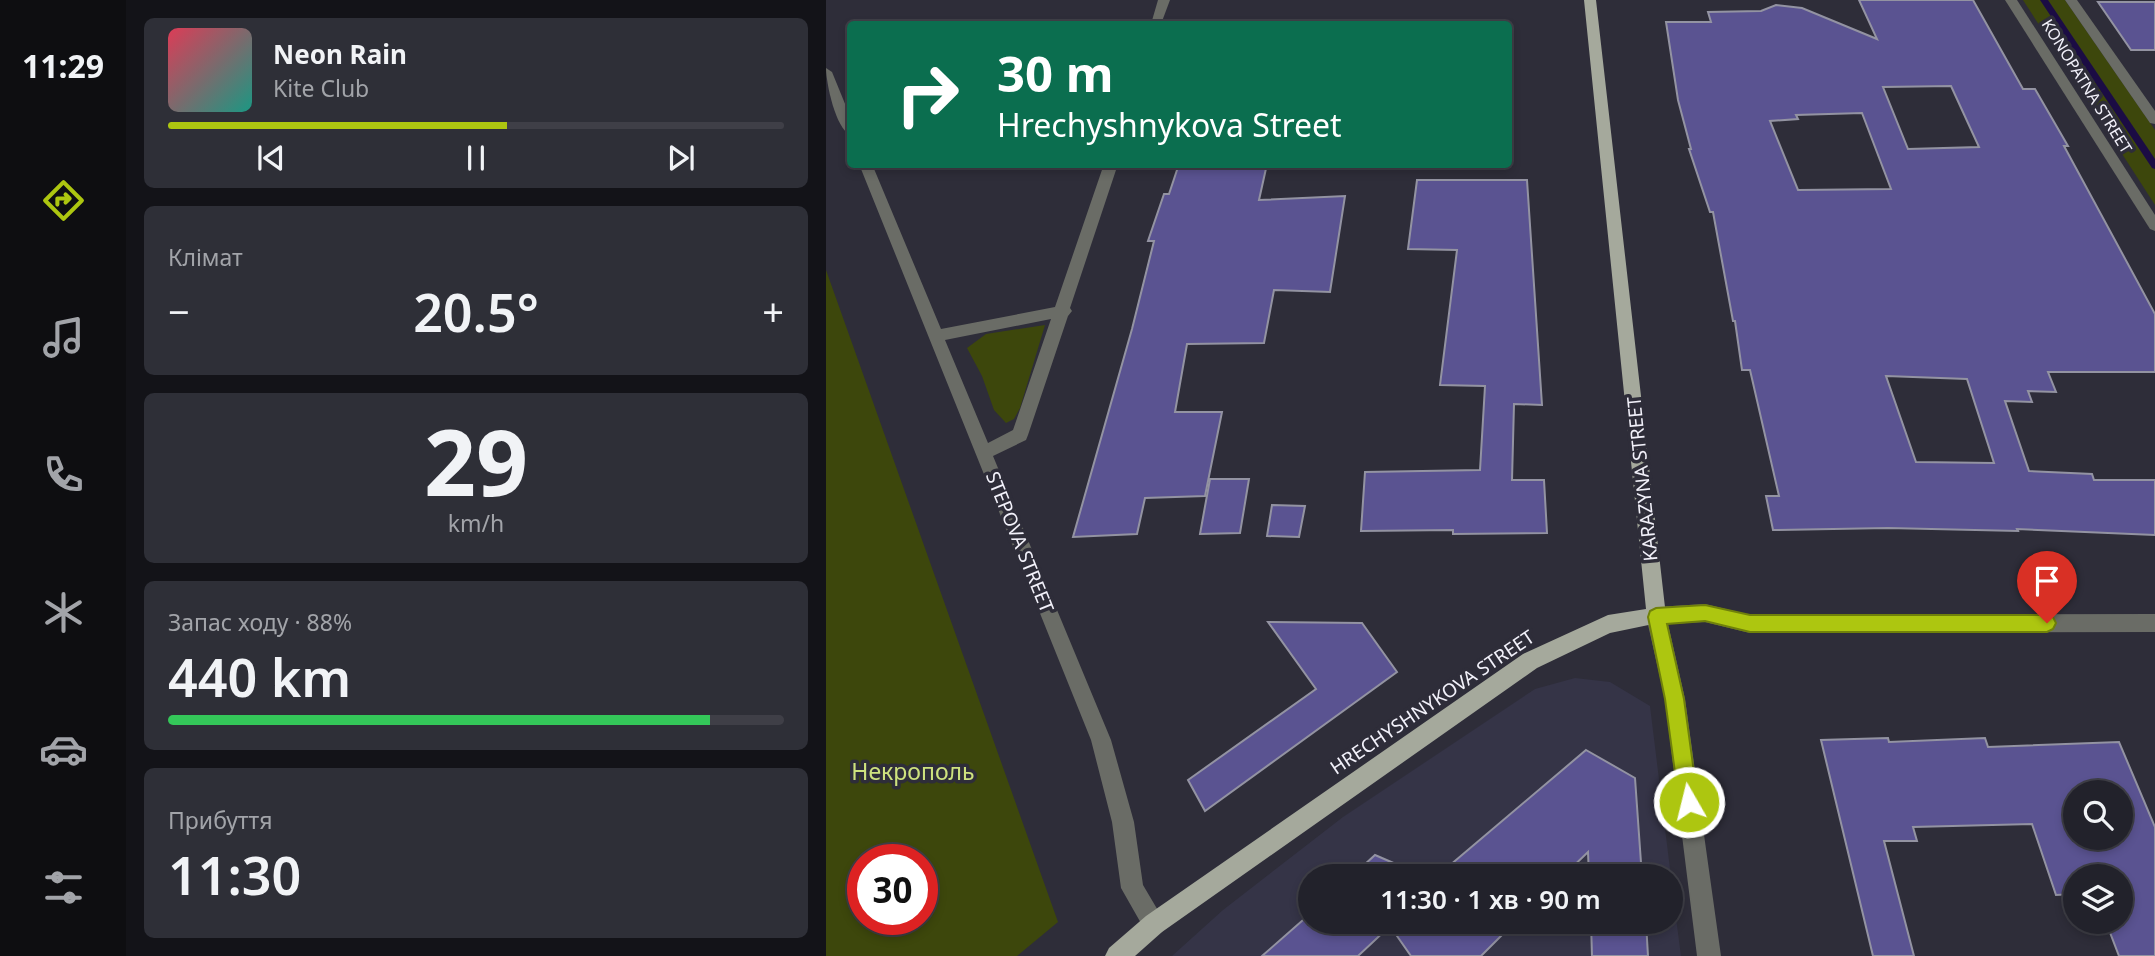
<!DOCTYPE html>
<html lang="uk">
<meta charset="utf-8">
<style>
body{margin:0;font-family:"Noto Sans",sans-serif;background:#2e2f37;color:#f1f3f6;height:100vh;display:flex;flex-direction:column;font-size:26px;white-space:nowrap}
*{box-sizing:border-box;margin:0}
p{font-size:23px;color:#a2a4a9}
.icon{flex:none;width:38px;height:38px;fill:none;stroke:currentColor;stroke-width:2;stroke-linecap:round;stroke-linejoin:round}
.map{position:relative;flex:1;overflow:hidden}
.details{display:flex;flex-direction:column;gap:18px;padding:18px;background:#131318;width:700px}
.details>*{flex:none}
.hud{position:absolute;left:21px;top:21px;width:665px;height:147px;border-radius:7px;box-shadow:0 4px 10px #0003,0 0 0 2px #3f3f47;background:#0b6e4f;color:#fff;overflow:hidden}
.buttons{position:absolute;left:1237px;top:780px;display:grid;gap:14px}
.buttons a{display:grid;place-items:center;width:70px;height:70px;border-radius:50%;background:#22222b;box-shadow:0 4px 10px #0003,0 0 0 2px #3f3f47;font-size:35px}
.speed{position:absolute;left:21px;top:844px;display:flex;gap:14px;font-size:35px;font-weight:700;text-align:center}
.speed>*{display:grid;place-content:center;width:91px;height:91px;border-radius:50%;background:#22222b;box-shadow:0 4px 10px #0003,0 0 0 2px #3f3f47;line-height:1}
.speed .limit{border:10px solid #d22;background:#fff;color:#111}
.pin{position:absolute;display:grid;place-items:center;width:60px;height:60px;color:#fff;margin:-72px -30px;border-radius:50% 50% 50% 0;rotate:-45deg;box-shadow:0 0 7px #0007}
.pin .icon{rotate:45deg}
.me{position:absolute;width:77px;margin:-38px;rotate:352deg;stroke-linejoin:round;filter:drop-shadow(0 0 5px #0008)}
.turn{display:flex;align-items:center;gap:24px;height:147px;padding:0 35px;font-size:32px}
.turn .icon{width:91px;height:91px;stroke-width:2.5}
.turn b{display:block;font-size:49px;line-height:60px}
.big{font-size:52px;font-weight:600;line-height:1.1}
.details .tile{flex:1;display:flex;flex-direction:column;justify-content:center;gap:10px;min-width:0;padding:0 24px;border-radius:10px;background:#2e2f37}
.details .dial{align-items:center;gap:0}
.dial b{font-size:91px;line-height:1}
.song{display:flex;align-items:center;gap:21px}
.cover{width:84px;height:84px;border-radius:10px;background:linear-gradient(135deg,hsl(350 70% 55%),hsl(170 70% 35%))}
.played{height:7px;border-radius:4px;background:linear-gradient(90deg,#adc610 55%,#3f3f47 55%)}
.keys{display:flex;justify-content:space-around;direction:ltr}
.heat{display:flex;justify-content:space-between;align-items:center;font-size:38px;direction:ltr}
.charge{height:10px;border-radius:5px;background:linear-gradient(90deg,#34c759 88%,#3f3f47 0)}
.trip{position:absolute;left:472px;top:864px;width:385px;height:70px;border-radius:35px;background:#22222b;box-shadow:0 4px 10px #0003,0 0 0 2px #3f3f47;font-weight:600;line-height:70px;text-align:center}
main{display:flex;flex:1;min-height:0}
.menu{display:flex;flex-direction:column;width:126px;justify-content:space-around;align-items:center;background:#0e0e11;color:#a2a4a9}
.menu .icon{width:49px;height:49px}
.menu .on{color:#adc610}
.menu b{font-size:32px;color:#f1f3f6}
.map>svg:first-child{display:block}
.built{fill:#353447}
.green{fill:#3d470c;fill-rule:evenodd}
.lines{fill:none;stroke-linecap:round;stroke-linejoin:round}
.stream{fill:#1b0c44;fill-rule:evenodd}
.building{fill:#5a5391;stroke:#9393a2;stroke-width:2;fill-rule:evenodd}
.minor{fill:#6a6c66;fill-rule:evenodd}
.major{fill:#a5a99c;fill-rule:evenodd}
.route{fill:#adc610;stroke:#70810a;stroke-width:2}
.labels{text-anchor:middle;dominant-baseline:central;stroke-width:7;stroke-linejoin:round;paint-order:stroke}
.far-street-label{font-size:16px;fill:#f2f1fa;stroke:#2e2d39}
.street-label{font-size:19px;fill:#f2f1fa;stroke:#2e2d39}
.near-park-label{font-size:23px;fill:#cee27e;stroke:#2e2d39}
</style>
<main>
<nav class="menu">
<b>11:29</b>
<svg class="icon on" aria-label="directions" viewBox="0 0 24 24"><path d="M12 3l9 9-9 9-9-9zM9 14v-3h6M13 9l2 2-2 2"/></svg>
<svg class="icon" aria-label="music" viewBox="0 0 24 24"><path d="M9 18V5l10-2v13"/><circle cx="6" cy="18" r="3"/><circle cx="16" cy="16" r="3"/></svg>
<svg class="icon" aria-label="phone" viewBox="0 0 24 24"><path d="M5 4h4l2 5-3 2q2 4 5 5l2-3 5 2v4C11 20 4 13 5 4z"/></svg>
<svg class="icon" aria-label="climate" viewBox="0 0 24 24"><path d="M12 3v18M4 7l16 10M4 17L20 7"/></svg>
<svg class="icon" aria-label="car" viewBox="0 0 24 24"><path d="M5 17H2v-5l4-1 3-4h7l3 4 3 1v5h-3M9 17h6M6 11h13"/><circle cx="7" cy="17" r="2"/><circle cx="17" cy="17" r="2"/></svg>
<svg class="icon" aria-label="filters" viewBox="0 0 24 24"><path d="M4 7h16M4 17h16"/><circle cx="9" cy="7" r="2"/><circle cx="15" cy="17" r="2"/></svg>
</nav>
<section class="details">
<div class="tile">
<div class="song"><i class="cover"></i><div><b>Neon Rain</b><p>Kite Club</p></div></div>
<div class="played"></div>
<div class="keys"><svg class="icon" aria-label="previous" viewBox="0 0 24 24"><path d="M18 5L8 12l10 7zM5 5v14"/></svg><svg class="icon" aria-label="pause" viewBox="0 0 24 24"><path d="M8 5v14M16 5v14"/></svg><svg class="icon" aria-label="next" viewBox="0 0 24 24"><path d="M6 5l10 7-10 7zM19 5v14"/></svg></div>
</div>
<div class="tile"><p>Клімат</p>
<div class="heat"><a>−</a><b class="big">20.5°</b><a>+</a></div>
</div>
<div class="tile dial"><b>29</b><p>km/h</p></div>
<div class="tile"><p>Запас ходу · 88%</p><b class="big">440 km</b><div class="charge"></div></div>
<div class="tile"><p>Прибуття</p><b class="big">11:30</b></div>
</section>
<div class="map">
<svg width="1329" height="956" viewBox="0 0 1329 956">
<rect width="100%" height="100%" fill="#2e2d39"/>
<polygon class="built" points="749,678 784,682 824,706 845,877 485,877 485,922 845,922 845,880 855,956 346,956 397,910 517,817 709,689"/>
<g class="green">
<polygon points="1197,0 1239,0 1329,130 1329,205"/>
<path d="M0,270L232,922L191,956H0ZM96,859V919H37V859Z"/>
<polygon points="219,325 194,408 188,419 180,423 168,410 156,376 141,348 160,334"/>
</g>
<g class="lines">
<polygon class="stream" points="1214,0 1222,0 1329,159 1329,169 1326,168"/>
</g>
<g class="building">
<path d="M1033,0H1147L1197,89H1209L1242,146H1238L1329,314V372H1222L1230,392L1202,391L1206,402L1179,401L1203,471L1266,474L1268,480H1329V535L1191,529L1192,531L1062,528L947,530L940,496H953L924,370H916L909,321H907L887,212H884L863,149H865L852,100L840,22H885L882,12L935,11L950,5L976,8L1051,39ZM1125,86L1153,147L1082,149L1057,87ZM1036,113L1065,189L972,190L944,121L972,119L970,115ZM1060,376L1141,379L1168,463L1090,462Z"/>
<polygon points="1272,2 1329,2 1329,50 1305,50"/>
<polygon points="353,164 441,164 433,200 519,196 504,292 448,290 438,343 361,344 349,412 396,412 379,496 319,498 311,534 247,537 306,329 328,241 322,241 338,194 343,194"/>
<polygon points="591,180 701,180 716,405 688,404 686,480 718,480 721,533 627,534 627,530 535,531 539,472 654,470 659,386 614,385 631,250 582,249"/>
<polygon points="384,479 423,479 414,533 374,534"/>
<polygon points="446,505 479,506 473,537 441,536"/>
<polygon points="442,622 536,623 571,672 379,811 362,780 490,689"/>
<path d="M1062,738L1063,742L1159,738L1162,747L1293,742L1329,827V956H1293L1280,922H1295V877H1250V894L1230,895L1206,824L1087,827L1091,841H1058L1088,956H1047L995,740ZM1250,793H1295V838H1250Z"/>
<polygon points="760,750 809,778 816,877 763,877 762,852 736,877 610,877"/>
<polygon points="549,855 600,877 525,877"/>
<polygon points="485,913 485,922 689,922 655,956 585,956 564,926 532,956 436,956"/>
<polygon points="765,922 820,922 822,956 766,956"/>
</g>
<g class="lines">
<g class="minor">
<polygon points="332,0 344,0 335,24 325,24"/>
<polygon points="1179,0 1191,0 1329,215 1329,231 1324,229"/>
<polygon points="1239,0 1251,0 1329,111 1329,124 1324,123"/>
<path d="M0,68L6,72L24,116V134C10,130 0,83 0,68Z"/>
<path d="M33,164H46L115,329L229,307L278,164H292L244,308L246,311L242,316L202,435L200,440L167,456L285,740L308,822L317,885L340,924L336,932L328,936L320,932L295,888L286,822L265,740ZM225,319L187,430L162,443L119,340Z"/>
<polygon points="879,604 924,615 1329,614 1329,632 924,633 879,622 842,624 859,699 895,956 871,956 839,699 820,616 823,610 830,607"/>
</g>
<polygon class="major" points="758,0 770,0 840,616 837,622 784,633 711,668 336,932 309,956 279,956 283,948 320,916 697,654 782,615 820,609"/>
</g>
<polygon class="route" points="879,605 924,615 1221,615 1227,617 1230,623 1227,629 1221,632 924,632 879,621 841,624 858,699 872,802 870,809 863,812 856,809 853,802 839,699 822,617 824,611 830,608"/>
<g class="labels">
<g class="far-street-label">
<text transform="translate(1261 86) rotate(58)">KONOPATNA STREET</text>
</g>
<g class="street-label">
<text transform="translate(816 479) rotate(-96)">KARAZYNA STREET</text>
<text transform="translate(194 542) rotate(68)">STEPOVA STREET</text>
<text transform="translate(606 702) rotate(-34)">HRECHYSHNYKOVA STREET</text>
</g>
<g class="near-park-label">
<text x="87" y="771">Некрополь</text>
</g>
</g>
</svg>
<div class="buttons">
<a><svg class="icon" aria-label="search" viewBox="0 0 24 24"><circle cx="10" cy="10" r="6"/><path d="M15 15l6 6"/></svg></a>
<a><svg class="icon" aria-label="layers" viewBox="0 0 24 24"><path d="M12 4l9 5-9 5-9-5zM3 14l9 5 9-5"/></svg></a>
</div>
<div class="speed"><div class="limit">30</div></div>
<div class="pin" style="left:1221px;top:623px;background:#d93025"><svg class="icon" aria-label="arrive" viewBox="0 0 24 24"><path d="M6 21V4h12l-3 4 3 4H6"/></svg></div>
<svg class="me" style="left:863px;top:802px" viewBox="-20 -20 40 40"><circle r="17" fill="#adc610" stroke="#fff" stroke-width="3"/><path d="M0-11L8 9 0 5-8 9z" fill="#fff"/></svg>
<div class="trip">11:30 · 1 хв · 90 m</div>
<div class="hud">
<div class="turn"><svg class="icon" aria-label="right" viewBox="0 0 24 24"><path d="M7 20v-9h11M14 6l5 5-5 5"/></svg><div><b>30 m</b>Hrechyshnykova Street</div></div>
</div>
</div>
</main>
